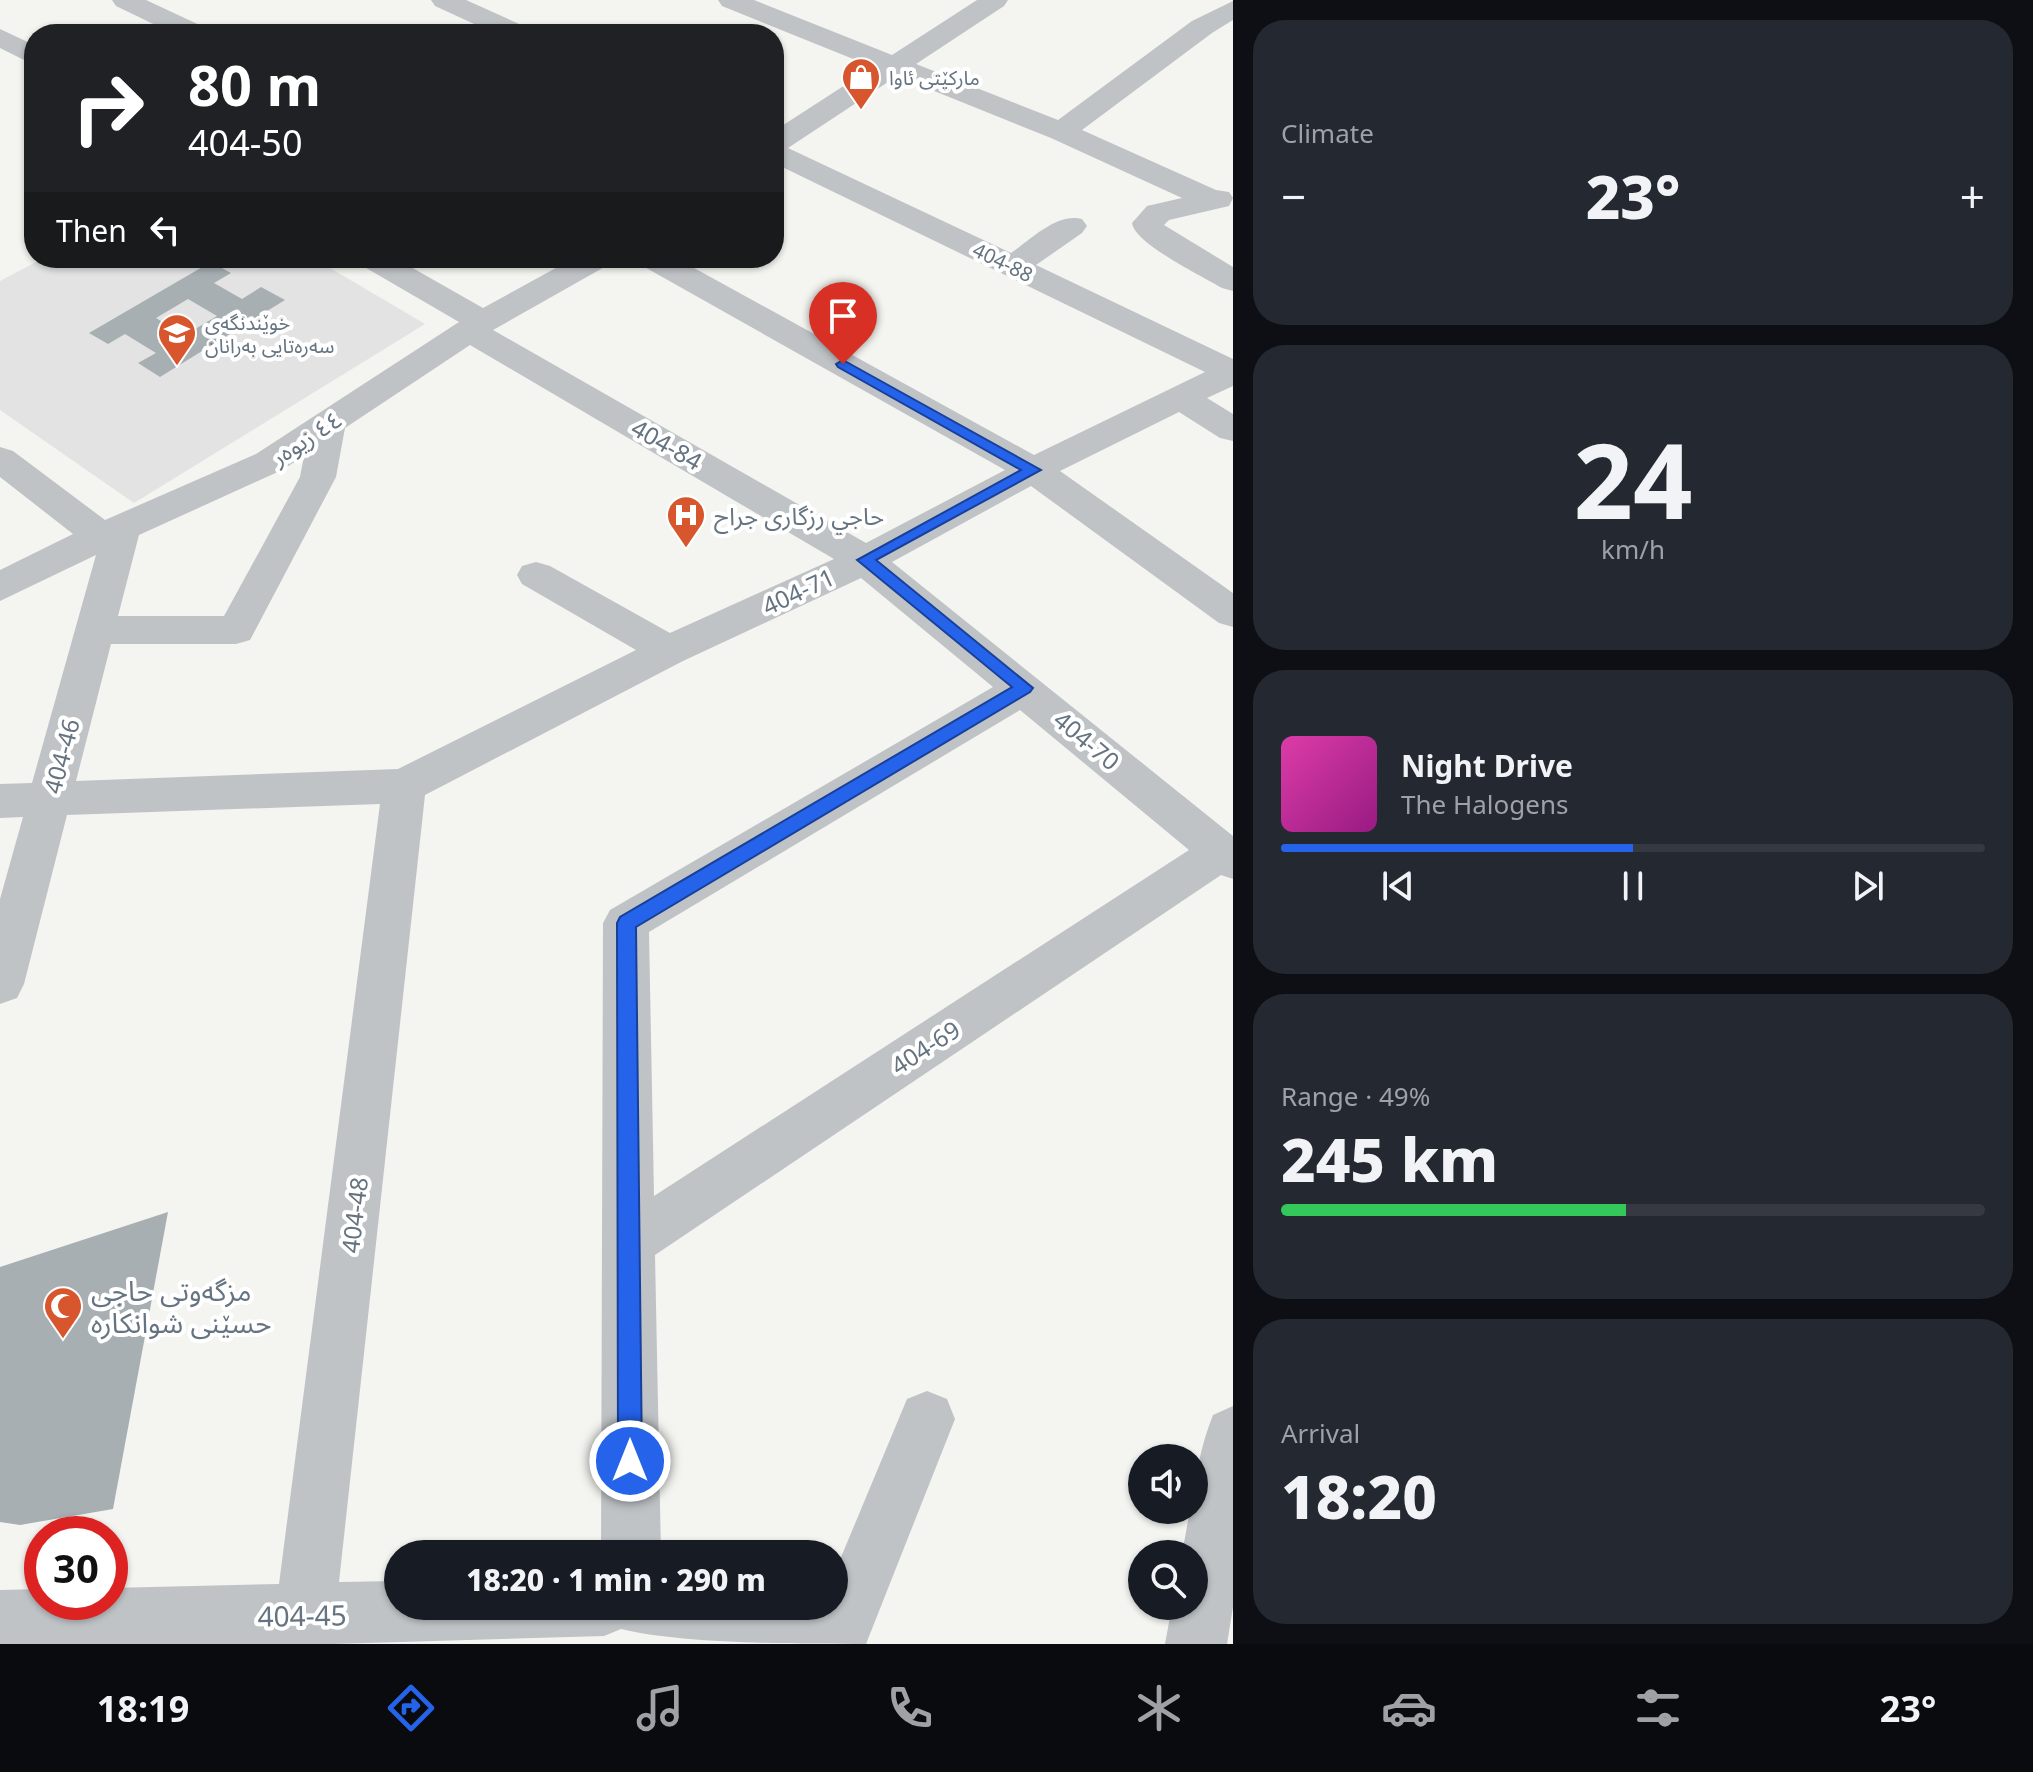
<!DOCTYPE html>
<meta charset="utf-8">
<style>
body{margin:0;font-family:"Noto Sans","Noto Sans Arabic",sans-serif;background:#242831;color:#f1f3f6;height:100vh;display:flex;flex-direction:column;font-size:30px;white-space:nowrap}
*{box-sizing:border-box;margin:0}
p{font-size:26px;color:#9ea1a6}
.icon{flex:none;width:44px;height:44px;fill:none;stroke:currentColor;stroke-width:2;stroke-linecap:round;stroke-linejoin:round}
.map{position:relative;flex:1;overflow:hidden}
.drawer{display:flex;flex-direction:column;gap:20px;padding:20px;background:#0d0f14;width:800px}
.drawer>*{flex:none}
.top-card{position:absolute;left:24px;top:24px;width:760px;height:244px;border-radius:32px;box-shadow:0 2px 6px #0004;background:#202124;color:#fff;overflow:hidden}
.tools{position:absolute;left:1128px;top:1444px;display:grid;gap:16px}
.tools a{display:grid;place-items:center;width:80px;height:80px;border-radius:50%;background:#171b24;box-shadow:0 2px 6px #0004;font-size:40px}
.speed{position:absolute;left:24px;top:1516px;display:flex;gap:16px;font-size:40px;font-weight:700;text-align:center}
.speed>*{display:grid;place-content:center;width:104px;height:104px;border-radius:50%;background:#171b24;box-shadow:0 2px 6px #0004;line-height:1}
.speed .limit{border:12px solid #d22;background:#fff;color:#111}
.pin{position:absolute;display:grid;place-items:center;width:68px;height:68px;color:#fff;margin:-82px -34px;border-radius:50% 50% 50% 0;rotate:-45deg;box-shadow:0 0 8px #0007}
.pin .icon{rotate:45deg}
.me{position:absolute;width:88px;margin:-44px;rotate:0deg;stroke-linejoin:round;filter:drop-shadow(0 0 6px #0008)}
.turn{display:flex;align-items:center;gap:28px;height:168px;padding:0 32px;font-size:36px}
.turn .icon{width:104px;height:104px;stroke-width:2.5}
.turn b{display:block;font-size:56px;line-height:68px}
.then{display:flex;align-items:center;height:76px;padding:0 32px;background:#0003;gap:16px;font-size:30px}
.big{font-size:60px;font-weight:800;line-height:1.1}
.drawer .widget{flex:1;display:flex;flex-direction:column;justify-content:center;gap:12px;min-width:0;padding:0 28px;border-radius:32px;background:#242831}
.drawer .dial{align-items:center;gap:0}
.dial b{font-size:104px;line-height:1}
.song{display:flex;align-items:center;gap:24px}
.cover{width:96px;height:96px;border-radius:12px;background:linear-gradient(135deg,hsl(320 70% 55%),hsl(310 70% 35%))}
.played{height:8px;border-radius:4px;background:linear-gradient(90deg,#2563eb 50%,#363941 50%)}
.keys{display:flex;justify-content:space-around;direction:ltr}
.heat{display:flex;justify-content:space-between;align-items:center;font-size:44px;direction:ltr}
.charge{height:12px;border-radius:6px;background:linear-gradient(90deg,#34c759 49%,#363941 0)}
.trip{position:absolute;left:384px;top:1540px;width:464px;height:80px;border-radius:40px;background:#171b24;box-shadow:0 2px 6px #0004;font-weight:800;line-height:80px;text-align:center}
.tabs{display:flex;height:128px;justify-content:space-around;align-items:center;background:#090b0e;color:#9ea1a6}
.tabs .icon{width:56px;height:56px}
.tabs .on{color:#2563eb}
.tabs b{font-size:36px;color:#f1f3f6}
main{display:flex;flex:1;min-height:0}
.map>svg:first-child{display:block}
.built{fill:#e2e3e2}
.building{fill:#a7afb3;fill-rule:evenodd}
.lines{fill:none;stroke-linecap:round;stroke-linejoin:round}
.minor{fill:#bfc3c6;fill-rule:evenodd}
.route{fill:#2563eb;stroke:#184099;stroke-width:2}
.labels{text-anchor:middle;dominant-baseline:central;stroke-width:8;stroke-linejoin:round;paint-order:stroke}
.far-poi-label{font-size:20px;fill:#657480;stroke:#fff;text-anchor:start}
.far-street-label{font-size:20px;fill:#657480;stroke:#fff}
.street-label{font-size:24px;fill:#657480;stroke:#fff}
.poi-label{font-size:24px;fill:#657480;stroke:#fff;text-anchor:start}
.near-poi-label{font-size:28px;fill:#657480;stroke:#fff;text-anchor:start}
.near-street-label{font-size:28px;fill:#657480;stroke:#fff}
</style>
<main>
<div class="map">
<svg width="1233" height="1644" viewBox="0 0 1233 1644">
<rect width="100%" height="100%" fill="#f4f4f1"/>
<polygon class="built" points="44,258 313,258 425,324 134,503 0,410 0,281"/>
<g class="building">
<path d="M211,262L231,273L214,283L242,299L261,287L285,300L160,377L138,363L156,353L125,334L108,344L89,333ZM188,299L217,316L185,335L156,318Z"/>
<polygon points="168,1212 113,1509 20,1525 0,1522 0,1267"/>
</g>
<g class="lines">
<g class="minor">
<polygon points="112,0 146,0 206,28 210,34 174,34 116,6"/>
<polygon points="431,0 466,0 528,28 532,34 496,34 435,6"/>
<path d="M718,0H754L892,55L977,0H1008L1004,6L916,64L1058,120L1192,21L1233,1V20L1212,33L1082,130L1216,190L1229,192L1233,198L1229,206L1169,220L1164,225L1233,267V291L1222,288C1202,276 1135,244 1132,223L1147,206L1182,198L1051,138L897,76L788,148L1011,253C1032,239 1056,213 1082,219L1087,226L1082,233L1036,265L1233,359V386L1207,398L1233,414V441L1220,438L1179,412L1060,471L1233,593V627L1219,623L1031,486L892,562L1233,836V879L1221,875L655,1255L661,1554H601L603,923L610,910L993,687L861,578L683,661L425,795L339,1582L398,1581V1606H834V1574L907,1399L927,1391L947,1399L955,1419L866,1644C798,1644 682,1644 621,1629L604,1636L333,1644H0V1590L42,1589V1602H110V1588L279,1584L380,804L67,815L24,984L17,998L0,1004V899L23,817L0,818V784L32,783L96,555L0,601V570L73,534L0,477V447L13,451L105,520L256,454L459,322L361,265L356,258H395L483,308L574,258H613L608,265L493,330L866,543L1005,470L641,265L636,258H676L1034,455L1205,372L774,163V131L873,67L722,6ZM470,345L834,559L670,633L550,566L536,562L522,566L517,575L522,584L636,650L398,769L76,781L111,644H236L250,640L336,477L345,428ZM304,456L300,477L224,616H118L139,535L282,470ZM1020,710L1189,850L654,1196L649,932Z"/>
<polygon points="0,29 34,45 34,65 0,48"/>
<path d="M1233,1406V1607L1227,1644H1165L1172,1606H1194V1554H1182L1190,1510H1194C1194,1478 1201,1445 1213,1415Z"/>
</g>
</g>
<polygon class="route" points="843,360 1041,470 876,560 1033,688 1030,692 636,927 642,1461 638,1469 630,1473 621,1469 618,1461 617,923 620,917 1012,687 857,560 1021,470 838,367 836,364"/>
<defs>
<symbol id="shop-pin" viewBox="-11 -11 22 30"><path d="M0 17L-7.5 6A9.5 9.5 0 1 1 7.5 6Z" fill="#d7562e" stroke="#fff"/><path d="M-5-2.5h2.3a2.7 3.5 0 0 1 5.4 0H5L5.5 6h-11ZM-1.5-2.5h3a1.5 2.3 0 0 0-3 0Z" fill="#fff"/></symbol>
<symbol id="school-pin" viewBox="-11 -11 22 30"><path d="M0 17L-7.5 6A9.5 9.5 0 1 1 7.5 6Z" fill="#d7562e" stroke="#fff"/><path d="M0-5L7-2L0 1L-7-2ZM-4 1L0 2.5L4 1V4Q0 6-4 4Z" fill="#fff"/></symbol>
<symbol id="hospital-pin" viewBox="-11 -11 22 30"><path d="M0 17L-7.5 6A9.5 9.5 0 1 1 7.5 6Z" fill="#d7562e" stroke="#fff"/><path d="M-5-5h3v3.5h4V-5h3V5h-3V1.5h-4V5h-3Z" fill="#fff"/></symbol>
<symbol id="mosque-pin" viewBox="-11 -11 22 30"><path d="M0 17L-7.5 6A9.5 9.5 0 1 1 7.5 6Z" fill="#d7562e" stroke="#fff"/><path d="M3.5-4.9A6 6 0 1 0 3.5 4.9A5 5 0 1 1 3.5-4.9Z" fill="#fff"/></symbol>
</defs>
<g fill-rule="evenodd">
<use href="#shop-pin" x="839" y="55" width="44" height="60"/>
<use href="#school-pin" x="155" y="311" width="44" height="60"/>
<use href="#hospital-pin" x="664" y="493" width="44" height="60"/>
<use href="#mosque-pin" x="41" y="1284" width="44" height="60"/>
</g>
<g class="labels">
<g class="far-poi-label">
<text x="889" y="77">مارکێتی ئاوا</text>
<text x="205" y="322">خوێندنگەی<tspan x="205" dy="23">سەرەتایی بەرانان</tspan></text>
</g>
<g class="far-street-label">
<text transform="translate(1003 262) rotate(26)">404-88</text>
</g>
<g class="street-label">
<text transform="translate(306 437) rotate(-33)">٤٤ زیوەر</text>
<text transform="translate(667 444) rotate(30)">404-84</text>
<text transform="translate(798 591) rotate(-25)">404-71</text>
<text transform="translate(1087 740) rotate(40)">404-70</text>
<text transform="translate(61 756) rotate(-75)">404-46</text>
<text transform="translate(925 1047) rotate(-33)">404-69</text>
<text transform="translate(354 1215) rotate(-83)">404-48</text>
</g>
<g class="poi-label">
<text x="714" y="515">حاجي رزگارى جراح</text>
</g>
<g class="near-poi-label">
<text x="91" y="1290">مزگەوتی حاجی<tspan x="91" dy="32">حسێنی شوانکارە</tspan></text>
</g>
<g class="near-street-label">
<text transform="translate(302 1615) rotate(-1)">404-45</text>
</g>
</g>
</svg>
<div class="tools">
<a><svg class="icon" aria-label="sound" viewBox="0 0 24 24"><path d="M4 9h4l5-4v14l-5-4H4zM17 9q2 3 0 6"/></svg></a>
<a><svg class="icon" aria-label="search" viewBox="0 0 24 24"><circle cx="10" cy="10" r="6"/><path d="M15 15l6 6"/></svg></a>
</div>
<div class="speed"><div class="limit">30</div></div>
<div class="pin" style="left:843px;top:364px;background:#d93025"><svg class="icon" aria-label="arrive" viewBox="0 0 24 24"><path d="M6 21V4h12l-3 4 3 4H6"/></svg></div>
<svg class="me" style="left:630px;top:1461px" viewBox="-20 -20 40 40"><circle r="17" fill="#2563eb" stroke="#fff" stroke-width="3"/><path d="M0-11L8 9 0 5-8 9z" fill="#fff"/></svg>
<div class="trip">18:20 · 1 min · 290 m</div>
<div class="top-card">
<div class="turn"><svg class="icon" aria-label="right" viewBox="0 0 24 24"><path d="M7 20v-9h11M14 6l5 5-5 5"/></svg><div><b>80 m</b>404-50</div></div>
<div class="then">Then<svg class="icon" aria-label="left" viewBox="0 0 24 24"><path d="M17 20v-9H6M10 6l-5 5 5 5"/></svg></div>
</div>
</div>
<section class="drawer">
<div class="widget"><p>Climate</p>
<div class="heat"><a>−</a><b class="big">23°</b><a>+</a></div>
</div>
<div class="widget dial"><b>24</b><p>km/h</p></div>
<div class="widget">
<div class="song"><i class="cover"></i><div><b>Night Drive</b><p>The Halogens</p></div></div>
<div class="played"></div>
<div class="keys"><svg class="icon" aria-label="previous" viewBox="0 0 24 24"><path d="M18 5L8 12l10 7zM5 5v14"/></svg><svg class="icon" aria-label="pause" viewBox="0 0 24 24"><path d="M8 5v14M16 5v14"/></svg><svg class="icon" aria-label="next" viewBox="0 0 24 24"><path d="M6 5l10 7-10 7zM19 5v14"/></svg></div>
</div>
<div class="widget"><p>Range · 49%</p><b class="big">245 km</b><div class="charge"></div></div>
<div class="widget"><p>Arrival</p><b class="big">18:20</b></div>
</section>
</main>
<nav class="tabs">
<b>18:19</b>
<svg class="icon on" aria-label="directions" viewBox="0 0 24 24"><path d="M12 3l9 9-9 9-9-9zM9 14v-3h6M13 9l2 2-2 2"/></svg>
<svg class="icon" aria-label="music" viewBox="0 0 24 24"><path d="M9 18V5l10-2v13"/><circle cx="6" cy="18" r="3"/><circle cx="16" cy="16" r="3"/></svg>
<svg class="icon" aria-label="phone" viewBox="0 0 24 24"><path d="M5 4h4l2 5-3 2q2 4 5 5l2-3 5 2v4C11 20 4 13 5 4z"/></svg>
<svg class="icon" aria-label="climate" viewBox="0 0 24 24"><path d="M12 3v18M4 7l16 10M4 17L20 7"/></svg>
<svg class="icon" aria-label="car" viewBox="0 0 24 24"><path d="M5 17H2v-5l4-1 3-4h7l3 4 3 1v5h-3M9 17h6M6 11h13"/><circle cx="7" cy="17" r="2"/><circle cx="17" cy="17" r="2"/></svg>
<svg class="icon" aria-label="filters" viewBox="0 0 24 24"><path d="M4 7h16M4 17h16"/><circle cx="9" cy="7" r="2"/><circle cx="15" cy="17" r="2"/></svg>
<b>23°</b>
</nav>
